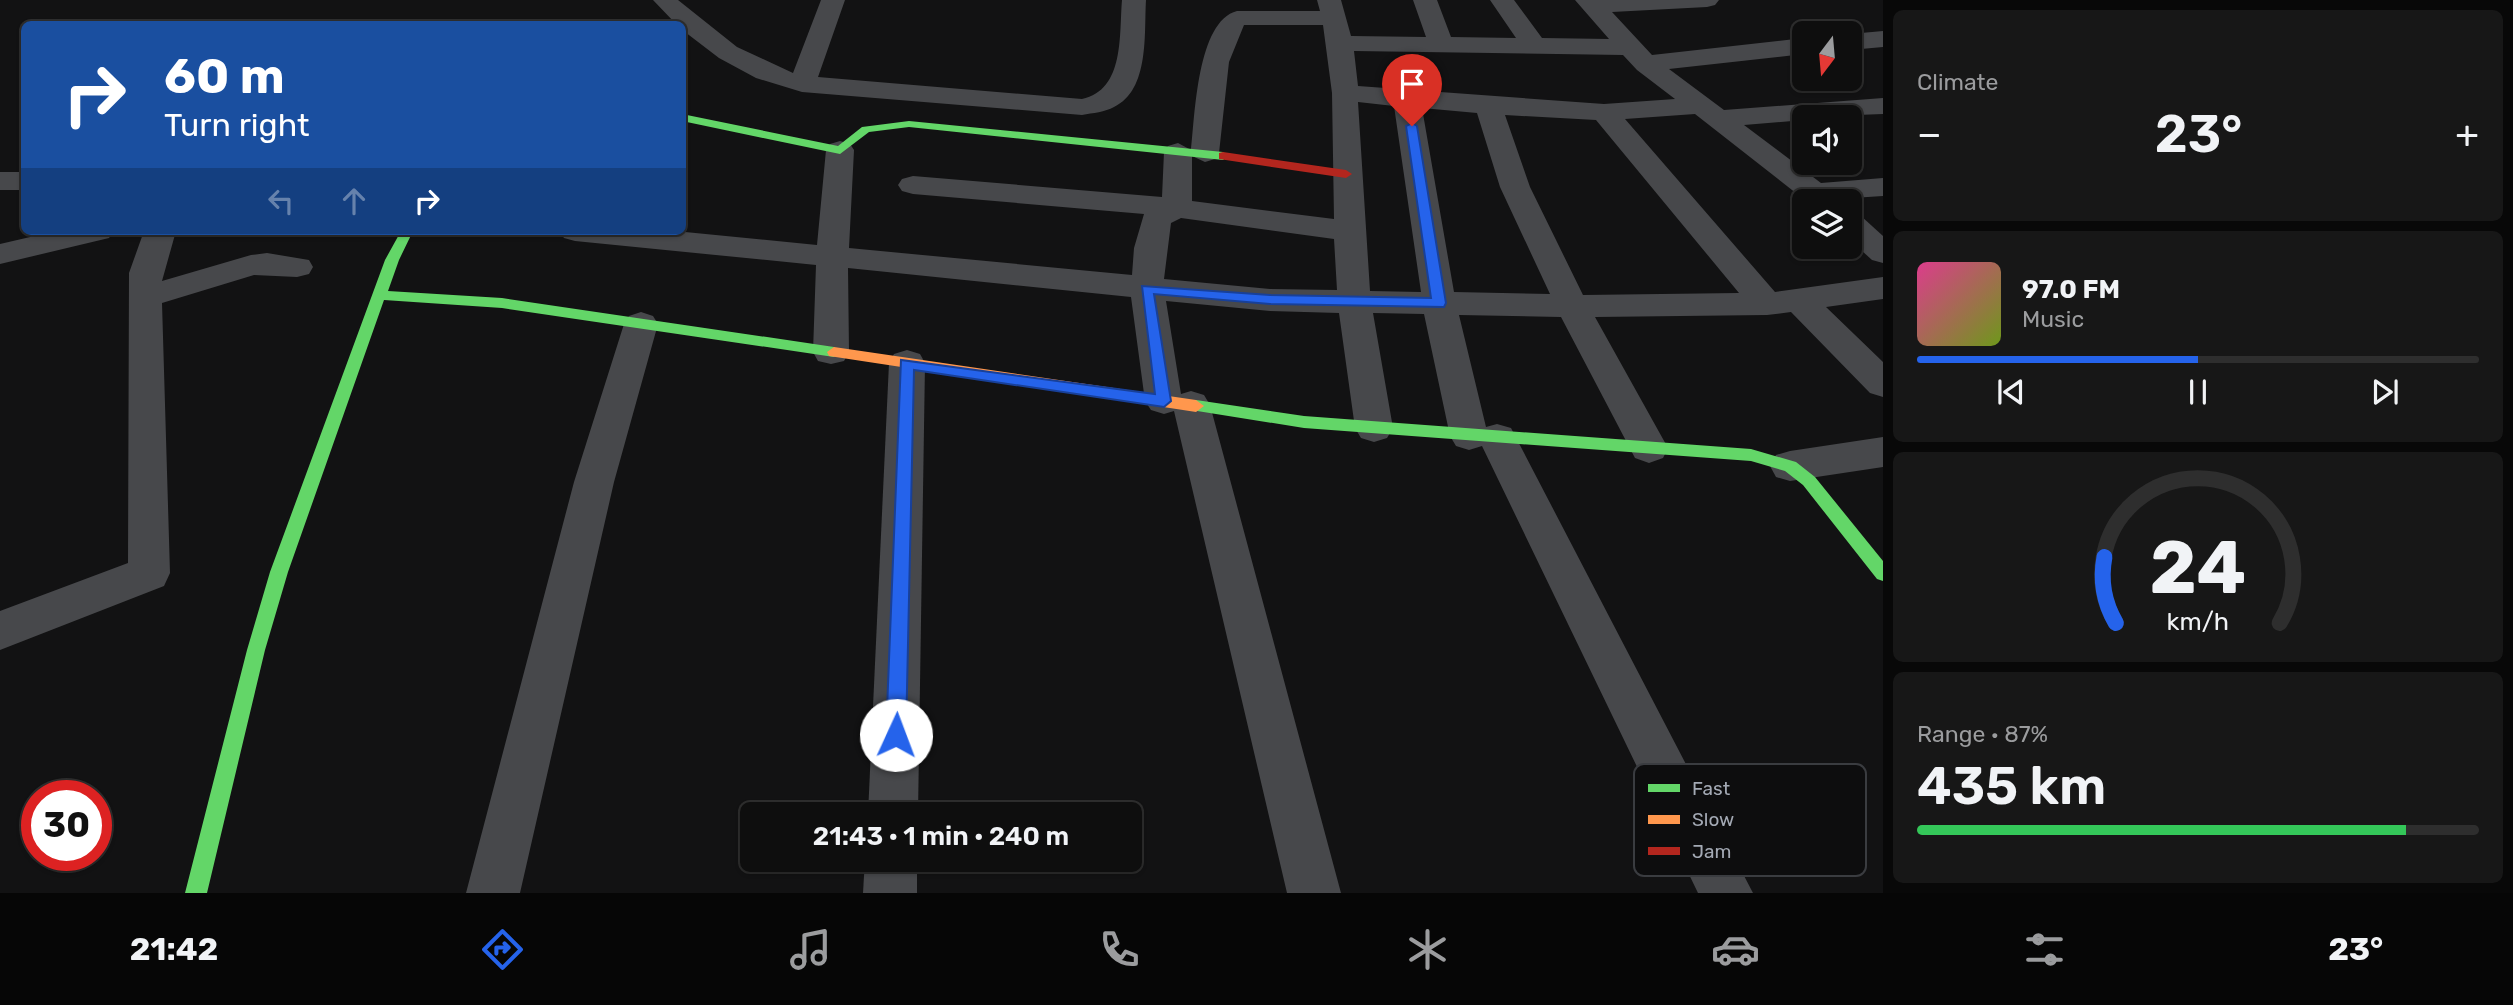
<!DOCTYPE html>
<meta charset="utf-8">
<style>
body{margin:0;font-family:Rubik,sans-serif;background:#171717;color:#f1f3f6;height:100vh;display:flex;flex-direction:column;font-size:26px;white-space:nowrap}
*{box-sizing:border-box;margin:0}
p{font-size:23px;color:#9b9c9e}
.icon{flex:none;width:38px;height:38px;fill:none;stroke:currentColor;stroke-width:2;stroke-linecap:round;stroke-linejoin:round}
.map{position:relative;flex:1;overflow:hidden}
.side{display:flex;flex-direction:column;gap:10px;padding:10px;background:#080808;width:630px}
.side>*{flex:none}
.hud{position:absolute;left:21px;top:21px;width:665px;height:214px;border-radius:10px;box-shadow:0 2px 5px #0004,0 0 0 2px #2e2e2e;background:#1a4fa0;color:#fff;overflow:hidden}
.needle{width:46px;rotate:196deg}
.fabs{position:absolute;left:1792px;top:21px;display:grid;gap:14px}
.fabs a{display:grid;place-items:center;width:70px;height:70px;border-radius:10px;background:#0e0e0e;box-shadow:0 2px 5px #0004,0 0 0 2px #2e2e2e;font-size:35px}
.speed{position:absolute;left:21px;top:780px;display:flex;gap:14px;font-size:35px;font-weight:700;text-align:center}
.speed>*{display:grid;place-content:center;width:91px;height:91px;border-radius:50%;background:#0e0e0e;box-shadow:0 2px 5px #0004,0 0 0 2px #2e2e2e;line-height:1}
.speed .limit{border:10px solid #d22;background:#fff;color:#111}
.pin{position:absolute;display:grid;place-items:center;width:60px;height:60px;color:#fff;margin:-72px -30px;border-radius:50% 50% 50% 0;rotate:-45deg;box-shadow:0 0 7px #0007}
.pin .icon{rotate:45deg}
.me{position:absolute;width:77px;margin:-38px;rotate:2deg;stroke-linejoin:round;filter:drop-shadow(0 0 5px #0008)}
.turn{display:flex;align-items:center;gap:24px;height:147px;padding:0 28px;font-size:32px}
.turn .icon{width:91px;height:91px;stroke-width:2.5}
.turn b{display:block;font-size:49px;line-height:60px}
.lanes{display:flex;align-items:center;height:66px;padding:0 28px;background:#0003;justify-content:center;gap:35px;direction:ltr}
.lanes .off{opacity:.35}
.big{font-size:52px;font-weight:600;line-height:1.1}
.side .tile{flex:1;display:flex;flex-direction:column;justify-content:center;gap:10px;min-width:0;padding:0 24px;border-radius:10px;background:#171717}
.side .dial{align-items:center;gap:0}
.dial svg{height:182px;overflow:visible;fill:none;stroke:#2e2e2e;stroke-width:7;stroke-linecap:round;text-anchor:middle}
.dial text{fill:#f1f3f6;stroke:none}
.song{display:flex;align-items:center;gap:21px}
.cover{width:84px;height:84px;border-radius:10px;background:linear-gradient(135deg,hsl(330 70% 55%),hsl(80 70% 35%))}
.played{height:7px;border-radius:4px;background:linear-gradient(90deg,#2563eb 50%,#2e2e2e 50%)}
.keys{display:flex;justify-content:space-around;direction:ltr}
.heat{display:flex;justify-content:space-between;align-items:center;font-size:38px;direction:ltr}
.charge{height:10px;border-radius:5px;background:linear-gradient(90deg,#34c759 87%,#2e2e2e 0)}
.trip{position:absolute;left:740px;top:802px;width:402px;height:70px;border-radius:10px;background:#0e0e0e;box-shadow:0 2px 5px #0004,0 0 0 2px #2e2e2e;font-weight:600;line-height:70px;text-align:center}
.menu{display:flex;height:112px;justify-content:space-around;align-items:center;background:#060606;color:#9b9c9e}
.menu .icon{width:49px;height:49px}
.menu .current{color:#2563eb}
.menu b{font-size:32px;color:#f1f3f6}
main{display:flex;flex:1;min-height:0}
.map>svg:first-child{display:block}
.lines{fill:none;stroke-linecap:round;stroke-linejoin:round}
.street{fill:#47484b;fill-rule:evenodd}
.fast{fill:#63d668;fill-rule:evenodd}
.slow{fill:#ff974d;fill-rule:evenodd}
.jam{fill:#b3261e;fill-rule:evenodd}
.route{fill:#2563eb;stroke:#184099;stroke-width:2}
.key{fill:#0d0d0e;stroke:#3a3c40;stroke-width:2}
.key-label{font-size:19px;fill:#a3a9b4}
</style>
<main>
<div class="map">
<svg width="1883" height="893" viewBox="0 0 1883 893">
<rect width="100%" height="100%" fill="#121213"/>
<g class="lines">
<g class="street">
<path d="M653,0H678L737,47L793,73L821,0H845L818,77L1082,99C1125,90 1119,34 1122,0H1146C1144,32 1150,90 1114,107C1105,112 1093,113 1082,115L802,92L756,78L719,58L685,32L682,24H676Z"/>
<path d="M1317,0H1341L1351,36L1426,37L1413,0H1437L1451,37L1516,38L1490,0H1514L1542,38L1609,39L1575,0H1719L1715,5L1707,7L1612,12L1652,55L1804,38V54L1669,69L1724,110L1883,98V114L1804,117V120L1744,125L1821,183L1883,178V196L1806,201L1695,114L1625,119L1775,292L1883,277V299L1826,307L1883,362V397L1870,393L1791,312L1767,315L1595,317L1668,448L1663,458L1649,463L1635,458L1561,317L1459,315L1486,427L1497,424L1511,428L1753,893H1698L1482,446L1469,450L1456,446L1450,436L1424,314L1373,313L1393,428L1387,438L1374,442L1361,438L1355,428L1339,313L1270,311L1166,301L1181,394L1191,391L1204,395L1210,405L1341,893H1287L1174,411L1164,414L1151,410L1145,401L1131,297L848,268L849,352L844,361L831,364L818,361L813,352L816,265L575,241L564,238L559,231H675L817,245L826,150L830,144L840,141L850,144L854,150L849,248L1132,275L1134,248L1144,214L913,194L902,191L898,185L902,179L913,176L1162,197L1164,152L1168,146L1178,143L1191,150C1195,116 1197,21 1237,11H1320ZM1244,25H1323L1332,93L1334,219L1192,201V156L1205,162L1215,159L1219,153L1229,62ZM1354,51L1623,55L1637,70L1675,99L1604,104L1358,86ZM1358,102L1394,106L1421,292L1370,291ZM1422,108L1477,113L1500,187L1550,294L1454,292ZM1505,115L1596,120L1739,293L1583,295L1530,187ZM1181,218L1334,239L1337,290L1270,289L1164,279L1171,223Z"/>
<polygon points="1883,31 1883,47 1850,50 1850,34"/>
<rect x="0" y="172" width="24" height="18"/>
<polygon points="1850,213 1861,216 1883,236 1883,263 1872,260 1850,240"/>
<polygon points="56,231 114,231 109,238 0,264 0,244"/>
<polygon points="144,231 176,231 162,281 251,255 267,253 309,260 313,267 309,274 297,277 254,275 162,303 170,573 164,586 0,650 0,611 128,563 129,273"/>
<polygon points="641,312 653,316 658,324 614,482 520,893 466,893 574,482 624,324 629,316"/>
<polygon points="907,350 920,354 925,363 918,814 868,814 889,363 894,354"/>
<polygon points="1883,437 1883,467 1790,481 1776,477 1770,466 1776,455 1790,451"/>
<polygon points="865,859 917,859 917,893 863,893"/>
</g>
<g class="fast">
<polygon points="682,114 838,146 862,127 909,121 1223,152 1229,156 1223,160 909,127 869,132 840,154 682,121"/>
<polygon points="401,231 413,231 399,260 388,291 502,298 834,347 841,352 834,357 502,308 384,300 288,572 265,650 207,893 185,893 247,650 270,572 385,260"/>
<polygon points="1196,400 1304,416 1751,449 1796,462 1815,477 1883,561 1883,581 1877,579 1803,485 1785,471 1751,461 1304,428 1191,410 1188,406"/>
</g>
<polygon class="slow" points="834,347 1196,400 1204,406 1196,412 829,356 827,352"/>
<polygon class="jam" points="1223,152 1346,170 1352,174 1346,178 1219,159 1219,153"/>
</g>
<polygon class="route" points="1412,123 1417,126 1446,303 1444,307 1270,304 1154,294 1171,401 1164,407 914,370 906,735 903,741 896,744 889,741 886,735 901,360 1155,394 1142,286 1270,295 1431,298 1406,126"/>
<rect x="1634" y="764" width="232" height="112" rx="10" class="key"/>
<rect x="1648" y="784" width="32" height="8" fill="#63d668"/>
<rect x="1648" y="815" width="32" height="9" fill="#ff974d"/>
<rect x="1648" y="847" width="32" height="8" fill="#b3261e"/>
<g class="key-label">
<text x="1692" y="795">Fast</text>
<text x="1692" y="826">Slow</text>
<text x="1692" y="858">Jam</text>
</g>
</svg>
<div class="fabs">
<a><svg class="needle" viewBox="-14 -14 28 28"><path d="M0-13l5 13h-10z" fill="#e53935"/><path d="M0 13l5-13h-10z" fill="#9b9c9e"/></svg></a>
<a><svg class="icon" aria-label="sound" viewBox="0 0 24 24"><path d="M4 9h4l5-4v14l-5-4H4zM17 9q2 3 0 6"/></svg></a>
<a><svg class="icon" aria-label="layers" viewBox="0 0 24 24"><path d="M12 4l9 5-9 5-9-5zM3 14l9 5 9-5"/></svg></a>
</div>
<div class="speed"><div class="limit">30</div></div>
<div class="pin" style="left:1412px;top:126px;background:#d93025"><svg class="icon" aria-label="arrive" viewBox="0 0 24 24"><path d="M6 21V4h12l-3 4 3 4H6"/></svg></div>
<svg class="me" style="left:896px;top:735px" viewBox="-20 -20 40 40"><circle r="19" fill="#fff"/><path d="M0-13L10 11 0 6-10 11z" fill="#2563eb"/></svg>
<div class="trip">21:43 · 1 min · 240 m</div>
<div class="hud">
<div class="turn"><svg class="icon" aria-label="right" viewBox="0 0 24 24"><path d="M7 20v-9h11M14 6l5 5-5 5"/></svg><div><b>60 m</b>Turn right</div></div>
<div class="lanes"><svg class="icon off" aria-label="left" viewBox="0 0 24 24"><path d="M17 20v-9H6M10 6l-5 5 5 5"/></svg><svg class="icon off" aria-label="ahead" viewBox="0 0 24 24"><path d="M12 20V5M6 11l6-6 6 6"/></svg><svg class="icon" aria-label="right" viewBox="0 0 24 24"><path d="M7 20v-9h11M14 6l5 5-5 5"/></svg></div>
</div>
</div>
<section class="side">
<div class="tile"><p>Climate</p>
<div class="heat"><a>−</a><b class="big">23°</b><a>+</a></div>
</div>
<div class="tile">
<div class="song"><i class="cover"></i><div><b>97.0 FM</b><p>Music</p></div></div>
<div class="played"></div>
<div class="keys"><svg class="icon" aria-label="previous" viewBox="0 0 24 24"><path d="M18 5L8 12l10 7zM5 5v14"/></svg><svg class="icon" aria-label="pause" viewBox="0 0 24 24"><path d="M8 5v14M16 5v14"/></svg><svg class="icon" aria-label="next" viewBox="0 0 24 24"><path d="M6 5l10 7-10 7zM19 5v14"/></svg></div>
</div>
<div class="tile dial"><svg viewBox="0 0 100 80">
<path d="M14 69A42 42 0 1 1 86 69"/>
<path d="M14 69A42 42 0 0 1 9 40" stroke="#2563eb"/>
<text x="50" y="56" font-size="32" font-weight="700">24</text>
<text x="50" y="72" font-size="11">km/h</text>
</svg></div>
<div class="tile"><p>Range · 87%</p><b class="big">435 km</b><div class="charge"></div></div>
</section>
</main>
<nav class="menu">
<b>21:42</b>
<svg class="icon current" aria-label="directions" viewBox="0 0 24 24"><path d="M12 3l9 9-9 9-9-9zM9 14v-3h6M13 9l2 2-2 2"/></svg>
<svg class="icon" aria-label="music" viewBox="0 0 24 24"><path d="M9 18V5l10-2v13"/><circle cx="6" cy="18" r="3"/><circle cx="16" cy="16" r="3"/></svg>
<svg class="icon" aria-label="phone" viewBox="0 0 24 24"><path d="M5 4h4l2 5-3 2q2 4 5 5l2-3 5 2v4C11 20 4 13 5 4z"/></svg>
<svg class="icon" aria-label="climate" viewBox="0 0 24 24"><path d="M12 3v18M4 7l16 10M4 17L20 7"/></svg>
<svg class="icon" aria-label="car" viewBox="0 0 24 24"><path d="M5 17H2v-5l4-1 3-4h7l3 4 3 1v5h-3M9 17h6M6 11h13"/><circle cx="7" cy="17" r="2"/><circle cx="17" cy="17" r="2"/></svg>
<svg class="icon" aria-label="filters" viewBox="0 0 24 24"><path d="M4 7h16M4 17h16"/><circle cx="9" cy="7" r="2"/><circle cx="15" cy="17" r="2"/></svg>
<b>23°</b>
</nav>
